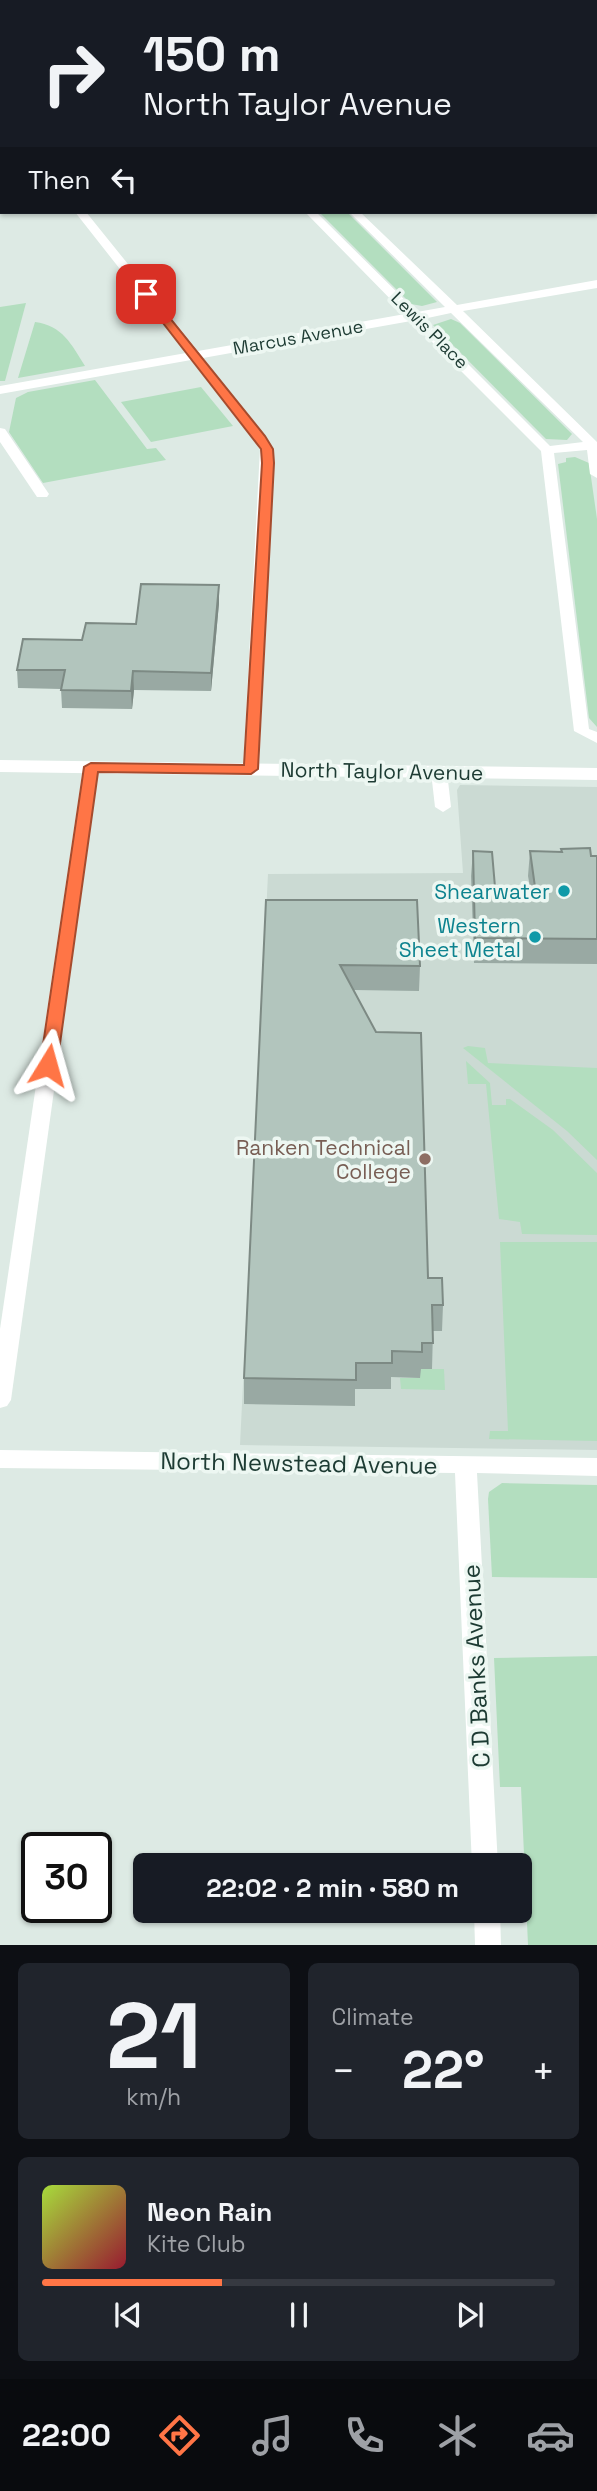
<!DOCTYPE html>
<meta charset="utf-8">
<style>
body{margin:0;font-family:"Space Grotesk",sans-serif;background:#20242c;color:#f1f3f6;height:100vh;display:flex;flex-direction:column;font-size:26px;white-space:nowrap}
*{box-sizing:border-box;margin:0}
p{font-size:23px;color:#9ea1a6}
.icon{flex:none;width:38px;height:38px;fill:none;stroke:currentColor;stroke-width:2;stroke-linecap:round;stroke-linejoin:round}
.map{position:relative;height:1945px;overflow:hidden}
.drawer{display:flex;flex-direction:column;gap:18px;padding:18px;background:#0d0f14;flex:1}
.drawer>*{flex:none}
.hud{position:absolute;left:0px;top:0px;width:598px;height:214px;box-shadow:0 2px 5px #0004;background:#171b24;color:#f1f3f6;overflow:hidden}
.speed{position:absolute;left:21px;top:1832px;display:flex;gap:14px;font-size:35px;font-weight:700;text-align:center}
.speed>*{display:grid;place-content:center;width:91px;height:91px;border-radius:50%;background:#171b24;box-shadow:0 2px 5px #0004;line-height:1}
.speed .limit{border:4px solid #111;border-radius:10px;background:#fff;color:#111}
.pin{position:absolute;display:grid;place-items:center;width:60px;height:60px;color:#fff;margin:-30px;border-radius:14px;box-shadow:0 4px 10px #0006}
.me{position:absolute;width:77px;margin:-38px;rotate:8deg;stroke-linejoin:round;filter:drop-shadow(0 0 5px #0008)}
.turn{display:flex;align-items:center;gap:24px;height:147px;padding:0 28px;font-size:32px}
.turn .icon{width:91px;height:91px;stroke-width:2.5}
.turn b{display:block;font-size:49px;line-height:60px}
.then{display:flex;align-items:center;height:66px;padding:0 28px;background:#0003;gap:14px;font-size:26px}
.big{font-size:52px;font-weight:700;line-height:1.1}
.drawer .card{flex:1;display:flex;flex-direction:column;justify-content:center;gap:10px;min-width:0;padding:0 24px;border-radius:10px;background:#20242c}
.drawer .dial{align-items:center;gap:0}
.dial b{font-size:91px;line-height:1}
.song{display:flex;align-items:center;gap:21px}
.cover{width:84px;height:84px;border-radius:10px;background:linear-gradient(135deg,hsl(80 70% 55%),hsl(350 70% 35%))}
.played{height:7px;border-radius:4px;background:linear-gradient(90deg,#ff7546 35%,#363941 35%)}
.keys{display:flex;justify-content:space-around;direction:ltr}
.heat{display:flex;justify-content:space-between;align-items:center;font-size:38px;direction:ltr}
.drawer .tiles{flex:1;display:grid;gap:18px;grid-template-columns:1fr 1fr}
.card:last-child{grid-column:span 2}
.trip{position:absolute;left:133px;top:1853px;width:399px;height:70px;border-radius:10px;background:#171b24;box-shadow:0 2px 5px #0004;font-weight:700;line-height:70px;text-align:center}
.menu{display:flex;height:112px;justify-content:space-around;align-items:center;background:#090b0e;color:#9ea1a6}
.menu .icon{width:49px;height:49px}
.menu .current{color:#ff7546}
.menu b{font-size:32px;color:#f1f3f6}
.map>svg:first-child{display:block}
.built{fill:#cbdad3}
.green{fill:#b3debf}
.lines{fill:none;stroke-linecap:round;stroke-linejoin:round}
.minor{fill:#fff;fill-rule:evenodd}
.tertiary{fill:#fff;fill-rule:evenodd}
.wall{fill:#99a9a3}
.shaded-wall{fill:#7d8a84}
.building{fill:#b2c5bd;stroke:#7d8a84;stroke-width:2}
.route{fill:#ff7546;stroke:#a64c2e;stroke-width:2}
.culture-dot{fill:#0f9aa8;stroke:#edf7f2;stroke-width:2.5}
.education-dot{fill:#8d6e63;stroke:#edf7f2;stroke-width:2.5}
.labels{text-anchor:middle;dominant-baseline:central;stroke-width:7;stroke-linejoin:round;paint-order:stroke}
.far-street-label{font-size:18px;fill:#1d3b33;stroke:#edf7f2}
.street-label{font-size:21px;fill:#1d3b33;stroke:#edf7f2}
.culture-label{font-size:21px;fill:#0d838f;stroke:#edf7f2;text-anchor:end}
.education-label{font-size:21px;fill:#785e54;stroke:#edf7f2;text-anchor:end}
.near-street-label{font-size:24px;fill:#1d3b33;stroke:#edf7f2}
</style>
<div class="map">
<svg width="597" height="1945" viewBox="0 0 597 1945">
<rect width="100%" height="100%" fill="#ddeae4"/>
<polygon class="built" points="460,785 597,787 597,1450 240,1445 268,874 463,873 457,790"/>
<g class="green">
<polygon points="319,212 347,212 437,302 422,306 411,304"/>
<polygon points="26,303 5,381 0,381 0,307"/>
<polygon points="451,319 460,323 572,434 567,440 546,439 433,325"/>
<path d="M35,322C62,325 72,345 85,366L18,378Z"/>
<polygon points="95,380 147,449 156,448 166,460 43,483 9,432 16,398 28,392"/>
<polygon points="201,387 233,426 151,442 121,402"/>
<polygon points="575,457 589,463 597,519 597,727 589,718 558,464 566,462 566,458"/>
<polygon points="468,1046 485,1048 488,1063 597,1068 597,1160 567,1131 463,1048"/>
<polygon points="466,1061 490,1083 492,1105 506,1105 506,1099 510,1099 553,1130 597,1173 597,1235 522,1234 520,1222 499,1219 486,1084 468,1084"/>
<polygon points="500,1242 597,1242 597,1441 489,1439 490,1431 508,1431"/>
<polygon points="420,1369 444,1369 445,1390 401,1389 400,1378 420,1378"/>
<polygon points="502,1483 597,1485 597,1578 492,1577 488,1499 489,1492"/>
<polygon points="597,1656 597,1945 528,1945 521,1787 500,1787 494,1658"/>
</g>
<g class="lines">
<g class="minor">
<polygon points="75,0 85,0 86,2 77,2"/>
<polygon points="217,0 227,0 228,2 218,2"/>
<rect x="0" y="14" width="2" height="6"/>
<rect x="0" y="103" width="2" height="6"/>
<rect x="0" y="205" width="2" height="6"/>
<path d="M75,212H86L198,351L405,314L305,212H316L417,312L445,307L349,212H360L457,305L597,280V288L463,311L597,442V478L590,474L587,450L554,453L589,729L597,732V743L574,731L541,451L411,321L203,358L274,449L259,770L251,775L245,773L243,770L260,449L191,360L0,394V386L186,353ZM451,313L583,442L550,446L423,319Z"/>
<polygon points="0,428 5,429 49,494 47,497 37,497 35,494 0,442"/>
<polygon points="91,762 99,767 11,1400 7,1406 0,1408 0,1329 83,767"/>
<polygon points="439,767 447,772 451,807 443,812 435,807 431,772"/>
<polygon points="0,1450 597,1458 597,1476 477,1473 498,1866 472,1866 455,1473 0,1468"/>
<polygon points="474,1911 500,1911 501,1945 475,1945"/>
</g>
<polygon class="tertiary" points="0,760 597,768 597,780 0,772"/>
</g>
<g class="wall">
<polygon points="219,585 219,603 211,691 134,690 132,709 62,708 61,689 18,688 17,670 82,640 136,624"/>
<polygon points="561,849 591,856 597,856 597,964 474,963 471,876 473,851 495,887 530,887 528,876 530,851 561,852"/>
<polygon points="266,900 420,966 419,991 354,990 428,1278 443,1305 442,1331 433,1331 432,1369 421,1369 420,1378 391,1377 391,1389 355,1389 355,1406 244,1404 244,1378"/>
</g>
<g class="shaded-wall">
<polygon points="219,585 219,603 211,691 211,673"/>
<polygon points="133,671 134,690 132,709 131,691"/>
</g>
<g class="building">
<polygon points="141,584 219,585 211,673 133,671 131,691 61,690 65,670 17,670 23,639 82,640 86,623 136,624"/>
<polygon points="590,848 591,856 597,856 597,939 475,938 473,851 492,852 495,887 535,887 530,851 562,852 561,849"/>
<polygon points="266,900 417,900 420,966 340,965 376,1032 421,1033 428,1278 442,1278 443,1305 432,1305 433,1343 422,1343 422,1352 392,1351 392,1363 356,1363 356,1380 244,1378"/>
</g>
<polygon class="route" points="142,292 149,292 265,436 273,449 274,463 258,769 251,774 98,772 57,1065 48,1071 40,1065 84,767 91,763 244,765 262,463 261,449 142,296"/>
<g class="culture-dot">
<circle cx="564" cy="891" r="7"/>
<circle cx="535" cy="937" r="7"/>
</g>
<circle class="education-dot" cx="425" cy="1159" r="7"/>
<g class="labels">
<g class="far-street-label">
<text transform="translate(430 330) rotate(45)">Lewis Place</text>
<text transform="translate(298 337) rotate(-10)">Marcus Avenue</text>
</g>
<g class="street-label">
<text transform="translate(382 771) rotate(1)">North Taylor Avenue</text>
</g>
<g class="culture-label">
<text x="550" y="891">Shearwater</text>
<text x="521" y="925">Western<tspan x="521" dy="24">Sheet Metal</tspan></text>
</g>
<g class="education-label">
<text x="411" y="1147">Ranken Technical<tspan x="411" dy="24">College</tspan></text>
</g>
<g class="near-street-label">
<text transform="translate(299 1463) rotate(1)">North Newstead Avenue</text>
<text transform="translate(476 1666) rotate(-93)">C D Banks Avenue</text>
</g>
</g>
</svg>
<div class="speed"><div class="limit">30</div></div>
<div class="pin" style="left:146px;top:294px;background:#d93025"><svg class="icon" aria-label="arrive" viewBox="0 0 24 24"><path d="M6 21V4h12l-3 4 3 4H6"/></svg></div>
<svg class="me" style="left:48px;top:1065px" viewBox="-20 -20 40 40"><path d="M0-17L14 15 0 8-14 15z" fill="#ff7546" stroke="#fff" stroke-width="4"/></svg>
<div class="trip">22:02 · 2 min · 580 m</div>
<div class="hud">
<div class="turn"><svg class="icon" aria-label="right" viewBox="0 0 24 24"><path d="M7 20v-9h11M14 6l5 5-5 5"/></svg><div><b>150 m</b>North Taylor Avenue</div></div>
<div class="then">Then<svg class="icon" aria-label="left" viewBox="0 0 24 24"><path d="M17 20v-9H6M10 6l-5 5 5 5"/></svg></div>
</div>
</div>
<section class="drawer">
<div class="tiles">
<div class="card dial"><b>21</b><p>km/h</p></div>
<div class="card"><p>Climate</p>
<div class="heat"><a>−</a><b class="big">22°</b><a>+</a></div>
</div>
<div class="card">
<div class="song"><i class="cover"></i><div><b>Neon Rain</b><p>Kite Club</p></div></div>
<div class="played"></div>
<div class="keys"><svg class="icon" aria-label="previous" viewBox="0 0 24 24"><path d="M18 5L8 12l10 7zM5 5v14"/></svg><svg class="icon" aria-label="pause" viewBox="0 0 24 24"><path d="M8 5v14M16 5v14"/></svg><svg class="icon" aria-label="next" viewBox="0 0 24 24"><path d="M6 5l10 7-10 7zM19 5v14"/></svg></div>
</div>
</div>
</section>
<nav class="menu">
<b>22:00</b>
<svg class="icon current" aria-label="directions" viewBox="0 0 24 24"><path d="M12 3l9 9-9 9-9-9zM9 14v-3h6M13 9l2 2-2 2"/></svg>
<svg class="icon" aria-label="music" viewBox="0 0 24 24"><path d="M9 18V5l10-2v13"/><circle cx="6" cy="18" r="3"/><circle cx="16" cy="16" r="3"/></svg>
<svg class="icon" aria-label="phone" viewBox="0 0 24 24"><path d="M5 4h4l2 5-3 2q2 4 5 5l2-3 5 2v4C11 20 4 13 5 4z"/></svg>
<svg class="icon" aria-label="climate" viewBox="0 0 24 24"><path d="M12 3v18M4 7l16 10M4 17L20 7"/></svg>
<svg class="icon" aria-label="car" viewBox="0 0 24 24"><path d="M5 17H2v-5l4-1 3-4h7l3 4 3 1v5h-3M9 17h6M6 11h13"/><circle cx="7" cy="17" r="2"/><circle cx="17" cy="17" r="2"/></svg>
</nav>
